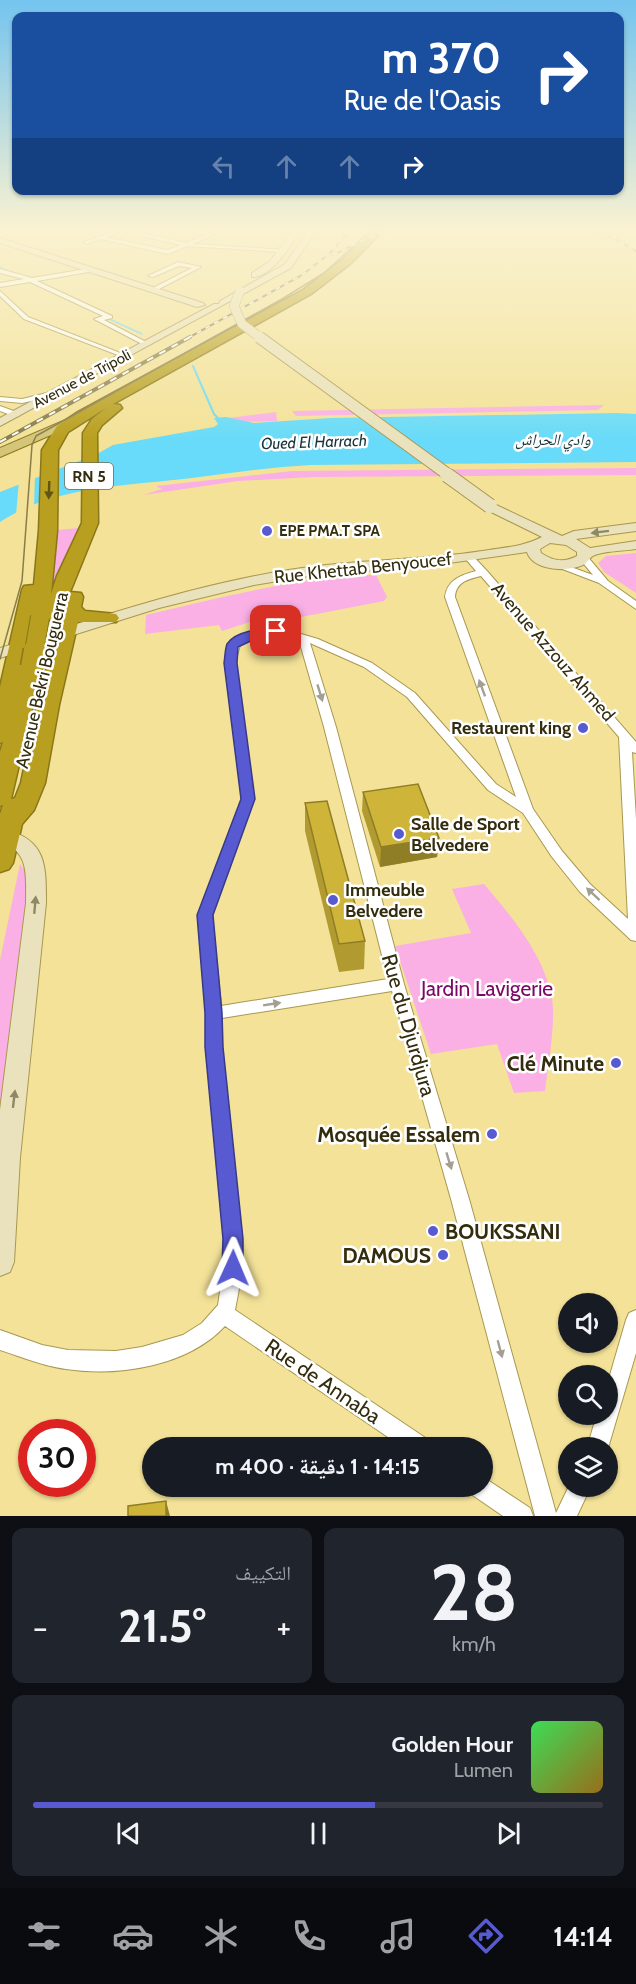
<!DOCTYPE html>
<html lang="ar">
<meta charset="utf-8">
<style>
body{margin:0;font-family:Cabin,"Noto Naskh Arabic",sans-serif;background:#20242c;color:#f1f3f6;direction:rtl;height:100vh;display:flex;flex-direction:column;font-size:22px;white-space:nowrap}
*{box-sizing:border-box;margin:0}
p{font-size:20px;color:#9ea1a6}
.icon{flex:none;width:33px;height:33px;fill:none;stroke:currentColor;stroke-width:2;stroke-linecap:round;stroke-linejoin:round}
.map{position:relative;height:1516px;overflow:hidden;direction:ltr}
.panel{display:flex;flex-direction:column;gap:12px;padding:12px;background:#0d0f14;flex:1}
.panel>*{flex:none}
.guide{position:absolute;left:12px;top:12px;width:612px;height:183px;border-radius:12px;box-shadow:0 2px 4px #0004;direction:rtl;background:#1a4fa0;color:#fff;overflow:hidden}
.controls{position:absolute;left:558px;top:1293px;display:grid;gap:12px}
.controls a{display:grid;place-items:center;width:60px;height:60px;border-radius:50%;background:#171b24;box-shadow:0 2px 4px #0004;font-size:30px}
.speed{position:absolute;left:18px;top:1419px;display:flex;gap:12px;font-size:30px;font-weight:700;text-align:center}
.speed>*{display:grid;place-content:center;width:78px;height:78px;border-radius:50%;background:#171b24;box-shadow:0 2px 4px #0004;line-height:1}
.speed .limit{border:9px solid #d22;background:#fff;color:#111}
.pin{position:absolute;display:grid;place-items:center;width:51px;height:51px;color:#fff;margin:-26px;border-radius:12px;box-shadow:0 3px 9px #0006}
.me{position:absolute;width:66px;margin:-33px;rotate:1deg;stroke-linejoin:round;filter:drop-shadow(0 0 4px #0008)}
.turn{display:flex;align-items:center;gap:21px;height:126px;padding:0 24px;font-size:27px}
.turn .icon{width:78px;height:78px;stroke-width:2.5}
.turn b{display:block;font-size:42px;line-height:51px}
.lanes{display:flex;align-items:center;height:57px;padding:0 24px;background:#0003;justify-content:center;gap:30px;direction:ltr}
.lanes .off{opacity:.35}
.big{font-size:45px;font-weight:700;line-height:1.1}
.panel .widget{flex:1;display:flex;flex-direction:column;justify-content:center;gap:9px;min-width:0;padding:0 21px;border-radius:12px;background:#20242c}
.panel .dial{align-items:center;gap:0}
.dial b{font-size:78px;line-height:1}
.song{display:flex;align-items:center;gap:18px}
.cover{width:72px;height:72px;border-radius:9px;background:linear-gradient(135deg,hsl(130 70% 55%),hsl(40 70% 35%))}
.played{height:6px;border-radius:3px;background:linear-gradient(90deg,#575ad1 60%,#363941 60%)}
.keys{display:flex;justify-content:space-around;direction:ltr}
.heat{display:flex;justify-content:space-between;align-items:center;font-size:33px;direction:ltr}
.panel .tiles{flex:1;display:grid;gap:12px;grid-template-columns:1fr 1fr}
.widget:last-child{grid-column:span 2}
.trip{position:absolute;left:142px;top:1437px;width:351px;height:60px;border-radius:30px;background:#171b24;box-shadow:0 2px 4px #0004;font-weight:700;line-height:60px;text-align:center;direction:rtl}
.tabs{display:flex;height:96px;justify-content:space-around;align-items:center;background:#090b0e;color:#9ea1a6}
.tabs .icon{width:42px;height:42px}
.tabs .on{color:#575ad1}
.tabs b{font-size:27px;color:#f1f3f6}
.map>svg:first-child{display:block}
.green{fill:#fab0e5}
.water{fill:#67dbf9}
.pier{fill:#f3e298}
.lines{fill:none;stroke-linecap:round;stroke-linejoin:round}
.stream-far1{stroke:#67dbf9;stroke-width:1.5}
.stream{stroke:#67dbf9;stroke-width:2}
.street-casing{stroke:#a89850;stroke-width:2}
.secondary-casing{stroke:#a89850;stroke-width:2}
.primary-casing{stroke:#897719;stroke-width:2}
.highway-casing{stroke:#897719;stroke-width:3}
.street{fill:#fff;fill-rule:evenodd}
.secondary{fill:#eae2bc;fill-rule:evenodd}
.primary{fill:#d4c579;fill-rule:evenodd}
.highway{fill:#b89f1f;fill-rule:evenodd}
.tram{stroke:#887d4b;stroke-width:1.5}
.rail-far1-casing{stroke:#887d4b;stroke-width:2}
.rail-casing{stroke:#887d4b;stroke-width:4}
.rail-far1{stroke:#fff;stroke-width:1.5;stroke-dasharray:5;stroke-linecap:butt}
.rail{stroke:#fff;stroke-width:2;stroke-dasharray:7;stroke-linecap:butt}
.secondary-bridge-far2-casing{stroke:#a89850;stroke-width:10;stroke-linecap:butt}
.secondary-bridge-far1-casing{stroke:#a89850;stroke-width:13;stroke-linecap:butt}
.secondary-bridge-casing{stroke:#a89850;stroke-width:16;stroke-linecap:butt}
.highway-bridge-far1-casing{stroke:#897719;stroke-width:20;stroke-linecap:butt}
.highway-bridge-casing{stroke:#897719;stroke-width:25;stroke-linecap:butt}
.secondary-bridge-far2{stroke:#eae2bc;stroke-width:9}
.secondary-bridge-far1{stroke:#eae2bc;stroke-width:11}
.secondary-bridge{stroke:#eae2bc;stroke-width:14}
.highway-bridge-far1{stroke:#b89f1f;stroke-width:18}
.highway-bridge{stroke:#b89f1f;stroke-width:22}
.wall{fill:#b19b30}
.shaded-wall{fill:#907e27}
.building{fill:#ceb438;stroke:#907e27;stroke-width:1.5}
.oneway{fill:#625514}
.oneway2{fill:#8e8865}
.oneway3{fill:#a3a093}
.route{fill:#575ad1;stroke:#393a88;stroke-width:1.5}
.poi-dot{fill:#575ad1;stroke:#fff;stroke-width:2}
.labels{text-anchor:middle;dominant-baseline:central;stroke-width:5;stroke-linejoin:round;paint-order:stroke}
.far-street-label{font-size:15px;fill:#332d0e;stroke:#fff}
.far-poi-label{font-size:15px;font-weight:bold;fill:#332d0e;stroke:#fff;text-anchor:start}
.far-water-label{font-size:16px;font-style:italic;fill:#1a343b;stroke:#fff}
.shield{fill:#fff;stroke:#706c56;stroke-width:1.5}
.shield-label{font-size:16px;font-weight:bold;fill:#332d0e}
.street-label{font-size:18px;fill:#332d0e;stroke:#fff}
.poi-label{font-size:18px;font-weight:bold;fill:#332d0e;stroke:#fff;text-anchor:start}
.near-park-label{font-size:21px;fill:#7b0768;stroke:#fff}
.near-street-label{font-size:21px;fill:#332d0e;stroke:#fff}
.near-poi-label{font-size:21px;font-weight:bold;fill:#332d0e;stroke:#fff;text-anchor:end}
</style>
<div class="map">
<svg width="636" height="1516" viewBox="0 0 636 1516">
<rect width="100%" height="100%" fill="#f3e298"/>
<g class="green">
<polygon points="604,405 598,410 296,416 292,411"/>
<polygon points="276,412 277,421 243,422 228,418"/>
<polygon points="636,468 636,475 313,477 238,481 143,495 162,489 156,486 293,471"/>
<polygon points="79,528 46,611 56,530"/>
<polygon points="636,553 636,593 604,572 598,563 606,556"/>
<path d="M347,575H376L387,597L384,601L296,618L259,619L222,631L219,625L145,634L146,615C213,599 279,583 347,575Z"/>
<polygon points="20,864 29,877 0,1113 0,960"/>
<path d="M484,884C512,917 543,953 552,998C556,1023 548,1065 545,1091L514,1093L497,1044L431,1054L395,946L471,933L452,889Z"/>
</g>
<path class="water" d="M617,413L636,414V462L311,465C271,467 232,473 192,478C127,486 57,485 0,522V492L97,454L113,445L214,427L218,424L214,418L226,417L254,423L330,418Z"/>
<polygon class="pier" points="35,475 34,508 16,515 19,481"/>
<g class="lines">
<g class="stream-far1">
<polyline points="0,267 10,272"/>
<polyline points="41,287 89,309"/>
<polyline points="107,318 142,334"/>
</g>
<polyline class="stream" points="193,366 214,414 221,421"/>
<defs>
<g id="street">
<polygon points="127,229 186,243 219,229 226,229 193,244 285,250 282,252 187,246 168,254 100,239 87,244 84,242 117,230 119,233 106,237 167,250 181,245 125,232"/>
<polygon points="178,262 201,267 155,291 151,291 151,289 192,268 179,266 153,277 148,276"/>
<polygon points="92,268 94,271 37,281 112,316 112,318 104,320 148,343 148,345 144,345 94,319 103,316 30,282 0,287 0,283 24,279 0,273 0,269 32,278"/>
<polygon points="0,291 28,317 128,356 123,357 24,319 0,296"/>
<polygon points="51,392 54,392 54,396 22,403 0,401 0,397 22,399"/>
<polygon points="0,406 19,413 20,415 16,417 0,411"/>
<path d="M469,554L472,555L487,571L636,742V753L632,752L636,819V941L631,940L580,892L552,857L523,813L488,790L407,697L364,667L310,643L336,727L404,984L469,1199L556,1513L569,1486H591L577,1516H535L451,1199L392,991L222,1018V1047L242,1239L241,1278L235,1310L430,1441L433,1448H404L225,1326C188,1366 119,1377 66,1369C43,1366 22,1357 0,1350V1330L42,1345L68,1350L116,1351L142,1347L183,1335L202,1323L218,1305L222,1278L224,1239L206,1047V1013L198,915L242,799L225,663L230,643L253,632L284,629L318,639L372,663L415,693L496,784L516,797L445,597C447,580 461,575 476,571L464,557ZM481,576L619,737L628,919L590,884L562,851L533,809L455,597C456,582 468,579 481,576ZM283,635L299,640L324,727L388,979L221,1006L212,915L254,799L235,663L240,645L259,637Z"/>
<polygon points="584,555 587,556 608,581 636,601 636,609 599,583 552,565 557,562 593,575 579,558"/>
<polygon points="636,1310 636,1353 608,1448 587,1448 597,1414 608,1414 608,1382 626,1320 629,1313"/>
<polygon points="483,1477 530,1508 533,1516 503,1516 471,1494 469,1486 483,1486"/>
</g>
<g id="secondary">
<path d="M294,229H302C292,243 272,278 252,277V273L270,261Z"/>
<polygon points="309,229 317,229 291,268 0,426 0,418 214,304 219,304 220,301 285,264"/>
<polygon points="380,229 395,229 383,233 379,231"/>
<polygon points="0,238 203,303 205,305 197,307 0,243"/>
<path d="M490,502L562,536L574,531L636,523V531L576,539L590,548L636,541V549C625,551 602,551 593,556C590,557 587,563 583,565C567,572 533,571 527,552L413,568L326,573L254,585L159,608L0,658V648C107,615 215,577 326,565C380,559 435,559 489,550C508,547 525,546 542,537L485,509L483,506L485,503ZM550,543L566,545L577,552V556C564,563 553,561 541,553L540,549Z"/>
<path d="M7,830C47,841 46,867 46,903L20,1158L14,1262L10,1272L0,1276V1110L26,903C26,876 30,851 0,842V832Z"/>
</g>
<polygon id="primary" points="70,418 74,419 76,422 74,425 0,457 0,448"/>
<path id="highway" d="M372,229H382L377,237L350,264L311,294L113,404L120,405L122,408L102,425L97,433L98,523L70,592L81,593L83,597L81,607L85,611L116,614L119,618L116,622H78L59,705L45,783L34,810L22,824L13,863L9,869L0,872V814L3,805L0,806V752L3,742L0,743V687L22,590L24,586L34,585L39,531L42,450L57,426L78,412L303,290L342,260ZM106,408L92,419L83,433L82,523L57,576L51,594L57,531L58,450L68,432ZM47,620L59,621L37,705L21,783L15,798L11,799L42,667L39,663L26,662L34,621L40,623Z"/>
</defs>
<use href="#street" class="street-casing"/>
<use href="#secondary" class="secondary-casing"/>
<use href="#primary" class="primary-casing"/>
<use href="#highway" class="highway-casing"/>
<use href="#street" class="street"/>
<use href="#secondary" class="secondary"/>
<use href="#primary" class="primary"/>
<use href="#highway" class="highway"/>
<polyline class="tram" points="0,659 22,581 32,445 36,436 282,299 324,273 372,229"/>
<defs>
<g id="rail-far1">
<polyline points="582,229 614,238 636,251"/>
<polyline points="333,255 374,235 394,229"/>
<polyline points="188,338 302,275 329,254 351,229"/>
</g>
<polyline id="rail" points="0,442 190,337"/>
</defs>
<use href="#rail-far1" class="rail-far1-casing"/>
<use href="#rail" class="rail-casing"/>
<use href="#rail-far1" class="rail-far1"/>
<use href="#rail" class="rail"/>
<defs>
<polyline id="secondary-bridge-far2" points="240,291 234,306 242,324 261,338"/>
<polyline id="secondary-bridge-far1" points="259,337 450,476"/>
<polyline id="secondary-bridge" points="447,475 490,506"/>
<polyline id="highway-bridge-far1" points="34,652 40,617"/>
<polyline id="highway-bridge" points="32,667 35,650"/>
</defs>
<use href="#secondary-bridge-far2" class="secondary-bridge-far2-casing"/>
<use href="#secondary-bridge-far1" class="secondary-bridge-far1-casing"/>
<use href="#secondary-bridge" class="secondary-bridge-casing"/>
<use href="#highway-bridge-far1" class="highway-bridge-far1-casing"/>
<use href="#highway-bridge" class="highway-bridge-casing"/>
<use href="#secondary-bridge-far2" class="secondary-bridge-far2"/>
<use href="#secondary-bridge-far1" class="secondary-bridge-far1"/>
<use href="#secondary-bridge" class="secondary-bridge"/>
<use href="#highway-bridge-far1" class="highway-bridge-far1"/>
<use href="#highway-bridge" class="highway-bridge"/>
</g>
<g class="wall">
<polygon points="363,792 439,838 437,857 380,867 362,811"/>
<polygon points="305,803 365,941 364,969 339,972 305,831"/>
</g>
<g class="shaded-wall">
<polygon points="439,838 437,857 380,867 381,847"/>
<polygon points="166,1501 170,1516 166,1516"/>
</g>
<g class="building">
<polygon points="418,784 439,838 381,847 363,792"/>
<polygon points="327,801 365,941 339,944 305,803"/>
<polygon points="166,1501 166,1516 128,1516 128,1506"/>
</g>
<defs><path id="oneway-solid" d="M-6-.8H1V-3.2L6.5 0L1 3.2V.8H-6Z" transform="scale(1.5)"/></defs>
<use class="oneway" href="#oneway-solid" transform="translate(49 490) rotate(92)"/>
<g class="oneway2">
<use href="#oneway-solid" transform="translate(600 532) rotate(173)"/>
<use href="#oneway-solid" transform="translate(35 905) rotate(-85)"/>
<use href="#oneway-solid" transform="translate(14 1099) rotate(-83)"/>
</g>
<g class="oneway3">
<use href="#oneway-solid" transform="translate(482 688) rotate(-110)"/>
<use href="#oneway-solid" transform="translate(320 693) rotate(73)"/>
<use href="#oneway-solid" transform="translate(593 894) rotate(-137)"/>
<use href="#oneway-solid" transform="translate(272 1004) rotate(-9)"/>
<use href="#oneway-solid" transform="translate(449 1161) rotate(73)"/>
<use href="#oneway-solid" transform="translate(500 1349) rotate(75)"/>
</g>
<linearGradient id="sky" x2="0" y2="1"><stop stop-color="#74c4ef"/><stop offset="0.52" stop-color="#faf2d1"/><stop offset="1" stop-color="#faf2d1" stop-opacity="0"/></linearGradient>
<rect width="636" height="441" fill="url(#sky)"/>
<path class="route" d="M276,628L281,629V634L259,637L238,647L237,663L255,799L213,915L222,1013L223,1047L243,1239V1268L240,1276L233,1279L225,1276L222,1268L223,1239L205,1047V1013L197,915L241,799L224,663C225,657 225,649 227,644C236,630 263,629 276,628Z"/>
<g class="poi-dot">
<circle cx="267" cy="531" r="6"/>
<circle cx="583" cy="728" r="6"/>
<circle cx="399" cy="834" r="6"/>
<circle cx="333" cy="900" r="6"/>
<circle cx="616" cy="1063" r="6"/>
<circle cx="492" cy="1134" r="6"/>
<circle cx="433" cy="1231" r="6"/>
<circle cx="443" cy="1255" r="6"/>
</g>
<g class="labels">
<g class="far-street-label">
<text transform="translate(82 379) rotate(-28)">Avenue de Tripoli</text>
</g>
<g class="far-poi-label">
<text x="279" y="531">EPE PMA.T SPA</text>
</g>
<g class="far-water-label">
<text x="553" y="439">وادي الحراش</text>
<text transform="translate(314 442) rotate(-2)">Oued El Harrach</text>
</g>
<rect class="shield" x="65" y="463" width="48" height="26" rx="4.5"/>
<g class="shield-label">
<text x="89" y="476">RN 5</text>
</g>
<g class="street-label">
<text transform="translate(363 568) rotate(-6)">Rue Khettab Benyoucef</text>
<text transform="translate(553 652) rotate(49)">Avenue Azzouz Ahmed</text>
<text transform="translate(42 680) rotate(-77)">Avenue Bekri Bouguerra</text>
</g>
<g class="poi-label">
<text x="571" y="728" text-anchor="end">Restaurent king</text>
<text x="411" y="824">Salle de Sport<tspan x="411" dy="21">Belvedere</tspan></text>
<text x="345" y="890">Immeuble<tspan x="345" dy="21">Belvedere</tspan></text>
</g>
<g class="near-park-label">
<text x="487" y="988">Jardin Lavigerie</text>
</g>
<g class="near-street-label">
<text transform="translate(409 1025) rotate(74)">Rue du Djurdjura</text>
<text transform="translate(323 1381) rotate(34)">Rue de Annaba</text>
</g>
<g class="near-poi-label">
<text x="604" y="1063">Clé Minute</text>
<text x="480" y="1134">Mosquée Essalem</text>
<text x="445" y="1231" text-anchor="start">BOUKSSANI</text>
<text x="431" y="1255">DAMOUS</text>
</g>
</g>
</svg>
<div class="controls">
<a><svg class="icon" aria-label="sound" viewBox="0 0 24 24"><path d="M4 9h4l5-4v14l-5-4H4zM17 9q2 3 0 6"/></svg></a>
<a><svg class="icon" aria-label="search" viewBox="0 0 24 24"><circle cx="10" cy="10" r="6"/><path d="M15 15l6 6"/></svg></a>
<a><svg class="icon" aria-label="layers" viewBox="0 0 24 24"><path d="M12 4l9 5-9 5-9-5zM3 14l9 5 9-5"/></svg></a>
</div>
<div class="speed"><div class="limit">30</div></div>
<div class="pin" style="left:276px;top:631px;background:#d93025"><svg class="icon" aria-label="arrive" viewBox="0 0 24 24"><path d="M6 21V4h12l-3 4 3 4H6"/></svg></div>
<svg class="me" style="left:233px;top:1268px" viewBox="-20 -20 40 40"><path d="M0-17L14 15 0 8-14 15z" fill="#575ad1" stroke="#fff" stroke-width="4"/></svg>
<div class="trip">14:15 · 1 دقيقة · 400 m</div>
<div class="guide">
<div class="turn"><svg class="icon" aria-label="right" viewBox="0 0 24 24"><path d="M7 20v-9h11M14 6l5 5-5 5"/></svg><div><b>370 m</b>Rue de l'Oasis</div></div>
<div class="lanes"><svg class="icon off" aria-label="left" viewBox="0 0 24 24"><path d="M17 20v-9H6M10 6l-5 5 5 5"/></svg><svg class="icon off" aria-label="ahead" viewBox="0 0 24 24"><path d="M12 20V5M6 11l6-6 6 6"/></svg><svg class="icon off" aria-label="ahead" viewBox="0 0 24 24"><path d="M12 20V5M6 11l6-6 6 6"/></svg><svg class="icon" aria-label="right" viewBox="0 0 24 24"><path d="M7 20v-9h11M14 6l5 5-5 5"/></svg></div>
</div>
</div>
<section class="panel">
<div class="tiles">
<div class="widget dial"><b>28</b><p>km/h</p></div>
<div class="widget"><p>التكييف</p>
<div class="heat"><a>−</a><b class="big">21.5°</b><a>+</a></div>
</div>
<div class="widget">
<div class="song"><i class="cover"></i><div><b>Golden Hour</b><p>Lumen</p></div></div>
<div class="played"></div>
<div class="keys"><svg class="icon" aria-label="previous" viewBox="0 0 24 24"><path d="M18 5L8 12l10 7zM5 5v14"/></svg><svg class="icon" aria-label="pause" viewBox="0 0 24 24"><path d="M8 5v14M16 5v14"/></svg><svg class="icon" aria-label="next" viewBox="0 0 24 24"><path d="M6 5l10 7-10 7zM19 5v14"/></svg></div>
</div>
</div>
</section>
<nav class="tabs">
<b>14:14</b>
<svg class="icon on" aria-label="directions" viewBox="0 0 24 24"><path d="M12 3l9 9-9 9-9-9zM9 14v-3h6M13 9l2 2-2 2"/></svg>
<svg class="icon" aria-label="music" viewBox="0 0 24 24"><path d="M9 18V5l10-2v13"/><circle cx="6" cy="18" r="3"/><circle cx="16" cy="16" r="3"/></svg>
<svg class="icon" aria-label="phone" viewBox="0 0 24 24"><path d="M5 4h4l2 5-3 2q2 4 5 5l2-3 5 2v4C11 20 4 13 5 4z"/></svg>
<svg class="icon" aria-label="climate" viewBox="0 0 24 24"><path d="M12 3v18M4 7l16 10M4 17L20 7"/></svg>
<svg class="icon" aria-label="car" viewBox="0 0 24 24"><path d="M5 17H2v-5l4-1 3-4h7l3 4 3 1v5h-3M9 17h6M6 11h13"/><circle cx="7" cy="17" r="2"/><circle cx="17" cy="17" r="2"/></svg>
<svg class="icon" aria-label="filters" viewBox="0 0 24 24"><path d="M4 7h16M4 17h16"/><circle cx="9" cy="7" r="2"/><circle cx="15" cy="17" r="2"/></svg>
</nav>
